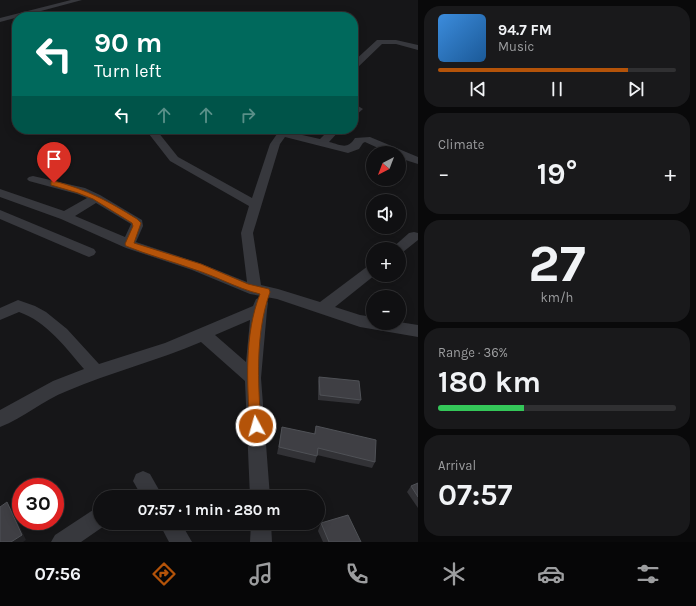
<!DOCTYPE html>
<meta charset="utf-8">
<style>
body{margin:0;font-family:Karla,sans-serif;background:#19191b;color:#f1f3f6;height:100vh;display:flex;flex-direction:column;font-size:15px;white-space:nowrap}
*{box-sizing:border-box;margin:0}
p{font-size:13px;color:#9c9d9f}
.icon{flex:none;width:22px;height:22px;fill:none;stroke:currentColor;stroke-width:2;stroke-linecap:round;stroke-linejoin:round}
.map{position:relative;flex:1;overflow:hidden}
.panel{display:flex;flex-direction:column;gap:6px;padding:6px;background:#09090a;width:278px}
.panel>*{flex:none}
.hud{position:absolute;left:12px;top:12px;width:346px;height:122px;border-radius:16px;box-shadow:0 2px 10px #0003,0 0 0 1px #303032;background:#00695c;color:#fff;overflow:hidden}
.needle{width:26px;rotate:222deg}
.buttons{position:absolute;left:366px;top:146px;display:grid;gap:8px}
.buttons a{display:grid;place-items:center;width:40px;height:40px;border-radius:50%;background:#101012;box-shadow:0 2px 10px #0003,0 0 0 1px #303032;font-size:20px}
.speed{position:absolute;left:12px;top:478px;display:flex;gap:8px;font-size:20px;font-weight:700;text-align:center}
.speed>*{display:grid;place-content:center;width:52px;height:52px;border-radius:50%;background:#101012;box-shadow:0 2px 10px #0003,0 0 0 1px #303032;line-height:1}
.speed .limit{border:6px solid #d22;background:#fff;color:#111}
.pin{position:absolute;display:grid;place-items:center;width:34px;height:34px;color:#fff;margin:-41px -17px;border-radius:50% 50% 50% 0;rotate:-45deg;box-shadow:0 0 4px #0007}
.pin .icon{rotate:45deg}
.me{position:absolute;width:44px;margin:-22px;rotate:354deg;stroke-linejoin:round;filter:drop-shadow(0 0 3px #0008)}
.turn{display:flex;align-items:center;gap:14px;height:84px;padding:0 16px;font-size:18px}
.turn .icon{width:52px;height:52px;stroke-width:2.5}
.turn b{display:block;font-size:28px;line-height:34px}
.lanes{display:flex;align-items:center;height:38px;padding:0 16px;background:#0003;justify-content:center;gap:20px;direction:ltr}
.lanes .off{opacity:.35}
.big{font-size:30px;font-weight:700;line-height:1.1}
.panel .tile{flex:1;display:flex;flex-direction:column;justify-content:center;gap:6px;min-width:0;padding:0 14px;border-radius:16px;background:#19191b}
.panel .dial{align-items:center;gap:0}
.dial b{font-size:52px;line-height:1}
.song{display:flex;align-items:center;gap:12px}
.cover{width:48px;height:48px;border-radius:6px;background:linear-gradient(135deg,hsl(210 70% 55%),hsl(210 70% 35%))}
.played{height:4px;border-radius:2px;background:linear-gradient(90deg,#b45309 80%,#303032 80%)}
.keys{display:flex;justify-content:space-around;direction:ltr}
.heat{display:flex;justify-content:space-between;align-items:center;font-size:22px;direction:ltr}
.charge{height:6px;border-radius:3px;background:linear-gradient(90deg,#34c759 36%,#303032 0)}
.trip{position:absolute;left:93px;top:490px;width:232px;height:40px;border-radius:20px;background:#101012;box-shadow:0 2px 10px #0003,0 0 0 1px #303032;font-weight:700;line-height:40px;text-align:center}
.tab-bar{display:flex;height:64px;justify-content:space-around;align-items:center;background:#060607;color:#9c9d9f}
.tab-bar .icon{width:28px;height:28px}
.tab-bar .active{color:#b45309}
.tab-bar b{font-size:18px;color:#f1f3f6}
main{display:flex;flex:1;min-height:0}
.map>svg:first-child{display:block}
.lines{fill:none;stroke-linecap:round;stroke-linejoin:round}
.minor{fill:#37383d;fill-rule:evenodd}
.wall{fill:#323236}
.shaded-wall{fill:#212124}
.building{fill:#3f3f44;stroke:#4f5156}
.route{fill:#b45309;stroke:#753606}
</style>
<main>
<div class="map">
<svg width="418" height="542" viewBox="0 0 418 542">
<rect width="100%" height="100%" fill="#161618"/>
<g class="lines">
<g class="minor">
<polygon points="71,0 82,0 0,22 0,18"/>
<polygon points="377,40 396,40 418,45 418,50 396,44 382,44 356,69 353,70 353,62"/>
<polygon points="358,106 363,109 356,115 353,116 353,108"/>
<path d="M272,129H291L289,132L320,139L330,129H341L329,142C342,145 347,150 355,138L370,137L418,157V164L399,158V153H389L365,142L363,143L359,149L348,153L285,137L280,144L253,233L261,285L278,289L320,302L368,266L373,264V275H375L335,307L360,315L373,317V323H399V322L418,325V337L360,327L277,299L250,294L192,270L126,248L61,219L0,197V189L64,211L87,198L77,194L29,181L27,179L29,177L33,176L85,188L100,195L142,220L143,226L136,242L202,264L247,282L241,233L249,206L170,161L149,134L150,132H158L178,157L252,198L270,144L277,134L272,132ZM96,203L131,224L125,237L75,216Z"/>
<polygon points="0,210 94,249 96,252 94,255 89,257 84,255 0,219"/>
<polygon points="414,232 418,233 418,240 403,252 399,253 399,249 391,249 409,233"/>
<path d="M261,297L266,299L268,303L267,310L261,378L270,497H250L245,381L201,342C157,361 111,372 67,391C43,400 24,418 0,427V410L53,381L84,369C66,348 46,321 19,312L0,320V308L18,300L35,306L46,312L67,329L99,364L165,343L253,306L256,299ZM250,320L246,362L215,335Z"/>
<polygon points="143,471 150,474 163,497 142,497 133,481 136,474"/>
<polygon points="100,507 100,523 108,523 107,524 81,542 51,542 55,535 93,510"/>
<polygon points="159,523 181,523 192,542 169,542"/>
<polygon points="251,523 271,523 272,542 250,542"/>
</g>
</g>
<g class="wall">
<polygon points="319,377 361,400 359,404 318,400 318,381"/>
<polygon points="316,426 375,462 372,468 317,455 315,463 277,454 282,427 314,434"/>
<polygon points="418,483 418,508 407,492 411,486"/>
<polygon points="321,523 361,542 323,542 318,531"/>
</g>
<polygon class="shaded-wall" points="7,502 11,508 26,540 23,542 11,542"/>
<g class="building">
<polygon points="319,377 359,381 361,400 320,395"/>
<polygon points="316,426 376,440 375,462 318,448 317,456 279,447 282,427 315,434"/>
<polygon points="418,483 418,497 411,486"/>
<polygon points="7,502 22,535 11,542 0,542 0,507"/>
<polygon points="348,515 361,542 329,542 321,523"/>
</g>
<path class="route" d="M51,181H54C88,190 108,201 137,219L141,223L134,243L201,264L248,284L269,289L270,292C255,334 258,382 261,426L260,430L256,431L251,430L250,426C247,383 244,335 260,294C236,288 216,276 193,269C171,261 148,255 126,246L125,244L133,226L132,223L93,199L78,193L51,185Z"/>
</svg>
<div class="buttons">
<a><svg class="needle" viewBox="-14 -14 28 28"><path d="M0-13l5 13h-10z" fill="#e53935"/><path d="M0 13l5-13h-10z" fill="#9c9d9f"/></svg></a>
<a><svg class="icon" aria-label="sound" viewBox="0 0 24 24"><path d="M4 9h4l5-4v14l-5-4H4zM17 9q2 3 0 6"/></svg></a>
<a>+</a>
<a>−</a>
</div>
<div class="speed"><div class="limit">30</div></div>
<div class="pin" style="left:54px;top:183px;background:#d93025"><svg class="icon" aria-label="arrive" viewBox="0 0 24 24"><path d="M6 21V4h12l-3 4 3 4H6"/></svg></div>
<svg class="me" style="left:256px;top:426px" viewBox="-20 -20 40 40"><circle r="17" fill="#b45309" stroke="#fff" stroke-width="3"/><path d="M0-11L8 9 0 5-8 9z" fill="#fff"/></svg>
<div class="trip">07:57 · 1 min · 280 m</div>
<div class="hud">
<div class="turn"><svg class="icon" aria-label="left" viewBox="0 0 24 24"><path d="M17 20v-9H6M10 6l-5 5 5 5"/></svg><div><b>90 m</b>Turn left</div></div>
<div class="lanes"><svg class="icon" aria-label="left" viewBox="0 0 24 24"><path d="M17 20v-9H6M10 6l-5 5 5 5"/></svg><svg class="icon off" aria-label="ahead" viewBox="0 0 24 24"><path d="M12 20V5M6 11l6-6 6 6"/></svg><svg class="icon off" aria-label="ahead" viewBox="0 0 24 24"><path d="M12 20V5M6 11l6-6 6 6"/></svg><svg class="icon off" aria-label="right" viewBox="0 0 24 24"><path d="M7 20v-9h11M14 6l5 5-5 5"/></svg></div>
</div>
</div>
<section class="panel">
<div class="tile">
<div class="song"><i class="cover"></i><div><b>94.7 FM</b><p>Music</p></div></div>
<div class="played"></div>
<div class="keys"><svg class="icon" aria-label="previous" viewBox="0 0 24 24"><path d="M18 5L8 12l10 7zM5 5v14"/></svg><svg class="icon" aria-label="pause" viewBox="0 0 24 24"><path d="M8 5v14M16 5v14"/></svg><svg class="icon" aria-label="next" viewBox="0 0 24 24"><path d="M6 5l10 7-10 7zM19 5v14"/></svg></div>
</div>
<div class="tile"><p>Climate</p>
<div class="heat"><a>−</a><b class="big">19°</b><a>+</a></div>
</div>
<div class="tile dial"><b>27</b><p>km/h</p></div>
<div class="tile"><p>Range · 36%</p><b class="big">180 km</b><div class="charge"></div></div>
<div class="tile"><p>Arrival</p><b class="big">07:57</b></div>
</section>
</main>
<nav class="tab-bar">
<b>07:56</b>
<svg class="icon active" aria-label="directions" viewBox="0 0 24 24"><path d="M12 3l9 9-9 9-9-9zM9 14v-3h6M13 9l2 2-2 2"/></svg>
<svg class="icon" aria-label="music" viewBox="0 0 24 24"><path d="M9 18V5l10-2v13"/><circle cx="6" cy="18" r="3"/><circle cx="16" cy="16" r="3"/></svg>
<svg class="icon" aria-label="phone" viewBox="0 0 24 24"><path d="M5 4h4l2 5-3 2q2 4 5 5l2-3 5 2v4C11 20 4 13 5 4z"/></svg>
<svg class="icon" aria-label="climate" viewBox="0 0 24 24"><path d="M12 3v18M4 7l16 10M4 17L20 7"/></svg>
<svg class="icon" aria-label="car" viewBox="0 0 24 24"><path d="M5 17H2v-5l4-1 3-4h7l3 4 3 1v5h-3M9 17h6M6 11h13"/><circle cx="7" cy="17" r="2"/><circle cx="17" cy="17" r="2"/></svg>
<svg class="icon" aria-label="filters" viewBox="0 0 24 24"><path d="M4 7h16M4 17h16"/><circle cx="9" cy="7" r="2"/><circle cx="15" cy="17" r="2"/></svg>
</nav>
